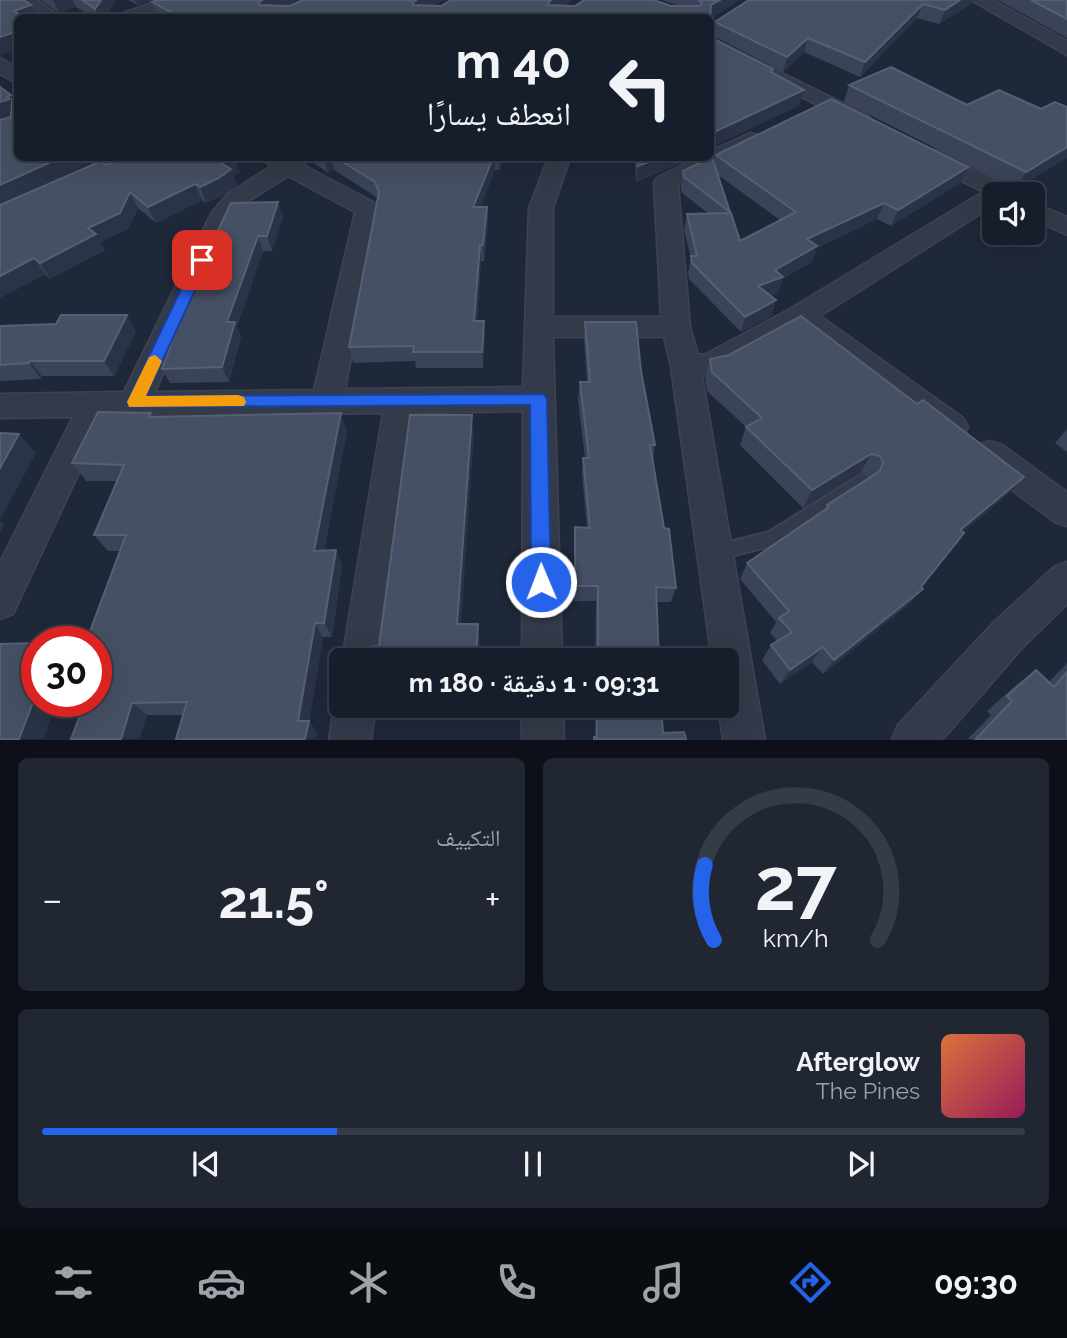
<!DOCTYPE html>
<html lang="ar">
<meta charset="utf-8">
<style>
body{margin:0;font-family:Raleway,"Noto Naskh Arabic",sans-serif;background:#202733;color:#f1f3f6;direction:rtl;height:100vh;display:flex;flex-direction:column;font-size:26px;white-space:nowrap}
*{box-sizing:border-box;margin:0}
p{font-size:23px;color:#9ea2a9}
.icon{flex:none;width:38px;height:38px;fill:none;stroke:currentColor;stroke-width:2;stroke-linecap:round;stroke-linejoin:round}
.map{position:relative;height:740px;overflow:hidden;direction:ltr}
.panel{display:flex;flex-direction:column;gap:18px;padding:18px;background:#0d1018;flex:1}
.panel>*{flex:none}
.guide{position:absolute;left:14px;top:14px;width:700px;height:147px;border-radius:10px;box-shadow:0 7px 28px #0002,0 0 0 2px #363c47;direction:rtl;background:#171e2b;color:#f1f3f6;overflow:hidden}
.controls{position:absolute;left:982px;top:182px;display:grid;gap:14px}
.controls a{display:grid;place-items:center;width:63px;height:63px;border-radius:10px;background:#171e2b;box-shadow:0 7px 28px #0002,0 0 0 2px #363c47;font-size:35px}
.speed{position:absolute;left:21px;top:626px;display:flex;gap:14px;font-size:35px;font-weight:700;text-align:center}
.speed>*{display:grid;place-content:center;width:91px;height:91px;border-radius:50%;background:#171e2b;box-shadow:0 7px 28px #0002,0 0 0 2px #363c47;line-height:1}
.speed .limit{border:10px solid #d22;background:#fff;color:#111}
.pin{position:absolute;display:grid;place-items:center;width:60px;height:60px;color:#fff;margin:-30px;border-radius:14px;box-shadow:0 4px 10px #0006}
.me{position:absolute;width:77px;margin:-38px;rotate:359deg;stroke-linejoin:round;filter:drop-shadow(0 0 5px #0008)}
.turn{display:flex;align-items:center;gap:24px;height:147px;padding:0 28px;font-size:32px}
.turn .icon{width:91px;height:91px;stroke-width:2.5}
.turn b{display:block;font-size:49px;line-height:60px}
.big{font-size:52px;font-weight:700;line-height:1.1}
.panel .widget{flex:1;display:flex;flex-direction:column;justify-content:center;gap:10px;min-width:0;padding:0 24px;border-radius:10px;background:#202733}
.panel .dial{align-items:center;gap:0}
.dial svg{height:182px;overflow:visible;fill:none;stroke:#363c47;stroke-width:7;stroke-linecap:round;text-anchor:middle}
.dial text{fill:#f1f3f6;stroke:none}
.song{display:flex;align-items:center;gap:21px}
.cover{width:84px;height:84px;border-radius:10px;background:linear-gradient(135deg,hsl(20 70% 55%),hsl(330 70% 35%))}
.played{height:7px;border-radius:4px;background:linear-gradient(90deg,#2563eb 30%,#363c47 30%)}
.keys{display:flex;justify-content:space-around;direction:ltr}
.heat{display:flex;justify-content:space-between;align-items:center;font-size:38px;direction:ltr}
.panel .tiles{flex:1;display:grid;gap:18px;grid-template-columns:1fr 1fr}
.widget:last-child{grid-column:span 2}
.trip{position:absolute;left:329px;top:648px;width:410px;height:70px;border-radius:10px;background:#171e2b;box-shadow:0 7px 28px #0002,0 0 0 2px #363c47;font-weight:700;line-height:70px;text-align:center;direction:rtl}
.tab-bar{display:flex;height:112px;justify-content:space-around;align-items:center;background:#090c11;color:#9ea2a9}
.tab-bar .icon{width:49px;height:49px}
.tab-bar .current{color:#2563eb}
.tab-bar b{font-size:32px;color:#f1f3f6}
.map>svg:first-child{display:block}
.lines{fill:none;stroke-linecap:round;stroke-linejoin:round}
.service-casing{stroke:#3d4353;stroke-width:4}
.minor-casing{stroke:#3d4353;stroke-width:3}
.service{fill:#333a49;fill-rule:evenodd}
.minor{fill:#333a49;fill-rule:evenodd}
.wall{fill:#3a4358;fill-rule:evenodd}
.shaded-wall{fill:#2a3347}
.building{fill:#465064;stroke:#565f73;stroke-width:2}
.route{fill:#2563eb;stroke:#184099;stroke-width:2}
.slow{fill:#f59e0b}
</style>
<div class="map">
<svg width="1067" height="740" viewBox="0 0 1067 740">
<rect width="100%" height="100%" fill="#1f2839"/>
<g class="lines">
<defs>
<polygon id="service" points="862,474 868,476 870,481 868,486 779,544 715,560 709,557 707,552 709,547 769,532"/>
<g id="minor">
<polygon points="16,0 37,0 62,18 40,18"/>
<polygon points="159,0 184,0 181,4 145,18 118,18 121,14"/>
<polygon points="971,0 993,0 1067,41 1067,55"/>
<polygon points="710,38 867,115 871,119 867,123 853,123 710,51"/>
<polygon points="0,58 18,68 18,84 0,74"/>
<path d="M750,133L758,135L761,140L758,145L678,185L690,327L698,355L706,354L790,309L983,192L921,160L918,155L921,150H937L1013,189L1017,194H994V205L820,316L963,418L968,427L963,436L952,440L941,436L799,329L722,372L702,376L765,740H723L718,705H726V660H712L671,367L664,337H553L562,660H522L523,411L414,413L382,660H342L383,413L105,417L13,614L0,619V562L73,417L0,418V394L124,392L212,212L228,194L271,166L261,158H310L303,165L377,204L380,209L345,389L523,387L529,208L548,158H570L553,208V317H661L654,182L658,177L697,158H710V151ZM288,176L355,212L314,390L155,392L235,215L244,204Z"/>
<polygon points="1032,202 1067,217 1067,235 1032,219"/>
<polygon points="990,441 1002,445 1067,492 1067,526 1055,522 978,465 974,455 978,445"/>
<polygon points="1067,562 1067,604 1022,648 942,740 892,740 898,725 994,622 1054,567"/>
<polygon points="340,690 341,705 376,705 371,740 329,740 334,705"/>
<polygon points="521,705 563,705 564,740 522,740"/>
</g>
</defs>
<use href="#service" class="service-casing"/>
<use href="#minor" class="minor-casing"/>
<use href="#service" class="service"/>
<use href="#minor" class="minor"/>
</g>
<g class="wall">
<polygon points="41,0 115,0 105,18 93,18 76,7 59,13"/>
<polygon points="128,0 152,0 137,5"/>
<polygon points="297,0 284,6 441,6 451,0 573,0 564,6 680,6 662,0 739,0 711,18 160,18 157,16 152,2"/>
<polygon points="749,0 972,3 939,24 917,18 860,77 804,52 783,72 713,36 715,22"/>
<polygon points="998,0 1067,0 1067,38"/>
<polygon points="849,85 967,105 1041,109 1067,107 1016,189 844,102"/>
<path d="M716,155L960,183L891,226L877,219L817,248L812,262L782,279L778,293L770,296L776,300L771,316L741,332L689,279L688,272L691,258L684,230L687,214H709L681,192V187L683,171L714,163ZM718,175L780,220L740,241L730,213Z"/>
<polygon points="310,158 505,158 499,170 495,170 480,207 487,207 488,223 484,261 481,261 477,321 485,337 483,368 416,368 415,361 353,363 349,347 378,198 334,170 328,173 311,161"/>
<polygon points="635,158 693,158 636,182"/>
<polygon points="106,165 240,173 233,176 237,185 225,194 206,203 202,200 156,223 138,208 128,229 100,242 105,250 50,279 45,274 0,298"/>
<polygon points="231,203 283,217 272,251 263,251 237,327 241,337 229,382 170,383 162,369 180,319 178,315"/>
<polygon points="585,322 641,371 655,445 653,459 664,528 676,588 671,602 657,602 659,660 595,660 596,601 574,601 574,543 575,527 587,527 582,475 583,458 585,458 578,400 580,382 587,382 584,340"/>
<polygon points="0,326 136,331 114,376 42,376 41,379 0,381"/>
<polygon points="710,359 1008,494 963,532 909,604 823,674 812,662 780,684 762,660 771,645 777,641 770,633 776,622 740,579 747,563 824,510 827,505 871,477 869,474 861,472 803,508 740,445 746,427 707,391 705,378"/>
<polygon points="153,417 347,431 324,551 336,550 342,566 332,637 323,637 309,721 317,733 183,715 147,715 82,709 54,710 43,739 0,739 37,643 37,702 96,702 120,551 108,551 94,535 117,481 86,481 72,463"/>
<polygon points="1067,429 1067,452 1055,443"/>
<polygon points="1067,663 1067,739 968,739 991,715 987,711 1015,686 1036,670 1049,682"/>
<polygon points="595,705 661,705 663,733 686,739 593,739 594,737 595,737"/>
</g>
<g class="shaded-wall">
<polygon points="53,0 73,0 76,7 59,13"/>
<polygon points="101,0 115,0 105,18 99,18 95,9"/>
<polygon points="135,0 152,0 137,5"/>
<polygon points="263,0 297,0 264,16 259,5 260,1"/>
<polygon points="417,0 444,0 416,16 413,5 414,1"/>
<polygon points="551,0 573,0 549,16 549,2"/>
<polygon points="720,0 739,0 710,19 711,5"/>
<polygon points="960,0 973,0 972,3 939,24 945,10"/>
<polygon points="923,4 917,18 860,77 865,62"/>
<polygon points="31,5 37,18 18,18 14,11"/>
<polygon points="18,31 18,49 0,55 0,37"/>
<polygon points="808,38 804,52 783,72 787,57"/>
<polygon points="804,90 799,106 710,148 712,133"/>
<polygon points="11,95 18,107 18,115 0,120 0,102"/>
<polygon points="1067,147 1067,158 1016,189 1026,172"/>
<polygon points="60,158 87,158 90,163 0,205 0,185"/>
<polygon points="233,158 235,158 240,173 233,176 237,185 225,194 206,203 200,187 221,163"/>
<polygon points="324,158 331,158 334,170 328,173"/>
<polygon points="493,158 494,158 495,170 474,223 473,207"/>
<polygon points="498,158 505,158 499,170"/>
<polygon points="659,158 693,158 636,182 638,166"/>
<polygon points="968,167 960,183 891,226 898,210"/>
<polygon points="195,184 202,200 156,223 148,207"/>
<polygon points="130,192 138,208 128,229 100,242 105,250 50,279 40,263 88,228"/>
<polygon points="278,202 283,217 272,251 267,236"/>
<polygon points="884,203 877,219 817,248 812,262 782,279 778,293 753,303 758,286 807,239"/>
<polygon points="487,207 488,223 484,261 483,245"/>
<polygon points="258,236 263,251 237,327 241,337 229,382 222,367 227,322"/>
<polygon points="480,245 481,261 475,337 474,321"/>
<polygon points="34,258 45,274 0,298 0,276"/>
<polygon points="776,300 771,316 741,332 745,317"/>
<polygon points="127,315 136,331 114,376 104,361"/>
<polygon points="484,321 485,337 483,368 482,352"/>
<polygon points="30,361 42,376 41,379 29,363"/>
<polygon points="341,413 347,431 321,567 314,551"/>
<polygon points="472,415 474,434 460,639 457,624"/>
<polygon points="19,434 36,453 0,520 4,524 0,533 0,468"/>
<polygon points="871,454 861,472 803,508 812,490"/>
<polygon points="1024,477 1008,494 945,547 960,530"/>
<polygon points="336,550 342,566 332,637 324,623"/>
<polygon points="923,589 909,604 823,674 834,660"/>
<polygon points="315,623 323,637 307,730 309,721 317,733 316,739 305,739 298,721"/>
<polygon points="478,624 480,639 479,660 476,660"/>
<polygon points="823,647 812,662 780,684 790,670"/>
<polygon points="35,697 37,698 37,702 42,702 54,710 43,739 19,739"/>
<polygon points="132,703 147,715 140,739 121,739"/>
</g>
<g class="building">
<polygon points="0,0 24,0 31,5 14,11 25,18 18,18 18,31 0,37"/>
<polygon points="82,0 101,0 95,9"/>
<polygon points="157,0 263,0 260,1 259,5 289,6 303,0 417,0 414,1 413,5 441,6 451,0 551,0 549,2 548,5 575,6 584,0 654,0 671,6 699,6 702,4 699,0 720,0 711,5 710,21 710,18 182,18 152,2"/>
<polygon points="749,0 960,0 945,10 923,4 865,62 808,38 787,57 715,22"/>
<polygon points="1031,0 1067,0 1067,19"/>
<polygon points="710,37 773,69 771,72 804,90 712,133 710,140"/>
<polygon points="891,67 967,105 999,90 1041,109 1055,102 1067,107 1067,147 1026,172 849,85"/>
<polygon points="0,87 11,95 7,97 10,99 0,102"/>
<polygon points="831,99 968,167 898,210 884,203 807,239 817,246 775,270 783,277 758,286 776,300 745,317 692,263 691,256 697,256 687,214 731,213 740,241 796,212 716,155"/>
<polygon points="12,101 18,106 18,158 60,158 0,185 0,120 11,117"/>
<polygon points="712,157 730,212 684,177 683,171"/>
<polygon points="121,158 233,158 221,163 231,169 219,178 200,187 195,184 148,207 130,192 120,213 88,228 96,234 40,263 34,258 0,276 0,205 101,161 106,165"/>
<polygon points="336,158 493,158 473,207 487,207 483,245 480,245 474,321 484,321 482,352 413,352 414,346 349,347 379,192 375,182"/>
<polygon points="638,158 659,158 638,166"/>
<polygon points="278,202 267,236 258,236 227,322 235,322 222,367 162,369 182,315 178,315 231,203"/>
<polygon points="61,315 127,315 104,361 30,361 29,363 0,365 0,326 56,324"/>
<polygon points="801,316 917,404 923,400 1024,477 960,530 964,533 921,587 923,589 834,660 823,647 790,670 771,645 792,632 779,618 789,611 747,563 829,507 827,505 880,471 883,462 880,456 871,454 812,490 746,427 762,418 712,372 710,359 729,355"/>
<polygon points="585,322 636,322 641,371 655,445 650,445 664,528 669,529 676,588 656,587 659,660 598,660 598,586 575,586 575,527 590,528 583,458 589,458 580,382 590,382"/>
<polygon points="98,412 151,413 149,417 341,413 314,551 336,550 324,623 315,623 298,721 309,721 305,739 176,739 187,702 132,703 121,739 71,739 85,702 96,702 96,642 86,642 126,535 94,535 124,465 72,463"/>
<polygon points="410,415 472,415 457,624 478,624 476,660 356,660 358,648 379,646"/>
<polygon points="0,433 19,434 0,468"/>
<polygon points="37,643 37,697 35,697 19,739 0,739 0,644"/>
<polygon points="1036,670 1054,687 1067,672 1067,739 976,739 1012,701 1007,696"/>
<polygon points="597,705 661,705 663,733 684,732 686,739 594,739 594,737 597,737"/>
</g>
<polygon class="route" points="202,255 209,260 146,396 544,394 547,399 551,582 548,588 541,591 534,588 531,582 530,405 129,407 127,402 195,260"/>
<polygon class="slow" points="155,355 162,361 146,396 238,395 244,397 246,402 244,406 129,407 127,402 149,357"/>
</svg>
<div class="controls">
<a><svg class="icon" aria-label="sound" viewBox="0 0 24 24"><path d="M4 9h4l5-4v14l-5-4H4zM17 9q2 3 0 6"/></svg></a>
</div>
<div class="speed"><div class="limit">30</div></div>
<div class="pin" style="left:202px;top:260px;background:#d93025"><svg class="icon" aria-label="arrive" viewBox="0 0 24 24"><path d="M6 21V4h12l-3 4 3 4H6"/></svg></div>
<svg class="me" style="left:541px;top:582px" viewBox="-20 -20 40 40"><circle r="17" fill="#2563eb" stroke="#fff" stroke-width="3"/><path d="M0-11L8 9 0 5-8 9z" fill="#fff"/></svg>
<div class="trip">09:31 · 1 دقيقة · 180 m</div>
<div class="guide">
<div class="turn"><svg class="icon" aria-label="left" viewBox="0 0 24 24"><path d="M17 20v-9H6M10 6l-5 5 5 5"/></svg><div><b>40 m</b>انعطف يسارًا</div></div>
</div>
</div>
<section class="panel">
<div class="tiles">
<div class="widget dial"><svg viewBox="0 0 100 80">
<path d="M14 69A42 42 0 1 1 86 69"/>
<path d="M14 69A42 42 0 0 1 10 36" stroke="#2563eb"/>
<text x="50" y="56" font-size="32" font-weight="700">27</text>
<text x="50" y="72" font-size="11">km/h</text>
</svg></div>
<div class="widget"><p>التكييف</p>
<div class="heat"><a>−</a><b class="big">21.5°</b><a>+</a></div>
</div>
<div class="widget">
<div class="song"><i class="cover"></i><div><b>Afterglow</b><p>The Pines</p></div></div>
<div class="played"></div>
<div class="keys"><svg class="icon" aria-label="previous" viewBox="0 0 24 24"><path d="M18 5L8 12l10 7zM5 5v14"/></svg><svg class="icon" aria-label="pause" viewBox="0 0 24 24"><path d="M8 5v14M16 5v14"/></svg><svg class="icon" aria-label="next" viewBox="0 0 24 24"><path d="M6 5l10 7-10 7zM19 5v14"/></svg></div>
</div>
</div>
</section>
<nav class="tab-bar">
<b>09:30</b>
<svg class="icon current" aria-label="directions" viewBox="0 0 24 24"><path d="M12 3l9 9-9 9-9-9zM9 14v-3h6M13 9l2 2-2 2"/></svg>
<svg class="icon" aria-label="music" viewBox="0 0 24 24"><path d="M9 18V5l10-2v13"/><circle cx="6" cy="18" r="3"/><circle cx="16" cy="16" r="3"/></svg>
<svg class="icon" aria-label="phone" viewBox="0 0 24 24"><path d="M5 4h4l2 5-3 2q2 4 5 5l2-3 5 2v4C11 20 4 13 5 4z"/></svg>
<svg class="icon" aria-label="climate" viewBox="0 0 24 24"><path d="M12 3v18M4 7l16 10M4 17L20 7"/></svg>
<svg class="icon" aria-label="car" viewBox="0 0 24 24"><path d="M5 17H2v-5l4-1 3-4h7l3 4 3 1v5h-3M9 17h6M6 11h13"/><circle cx="7" cy="17" r="2"/><circle cx="17" cy="17" r="2"/></svg>
<svg class="icon" aria-label="filters" viewBox="0 0 24 24"><path d="M4 7h16M4 17h16"/><circle cx="9" cy="7" r="2"/><circle cx="15" cy="17" r="2"/></svg>
</nav>
